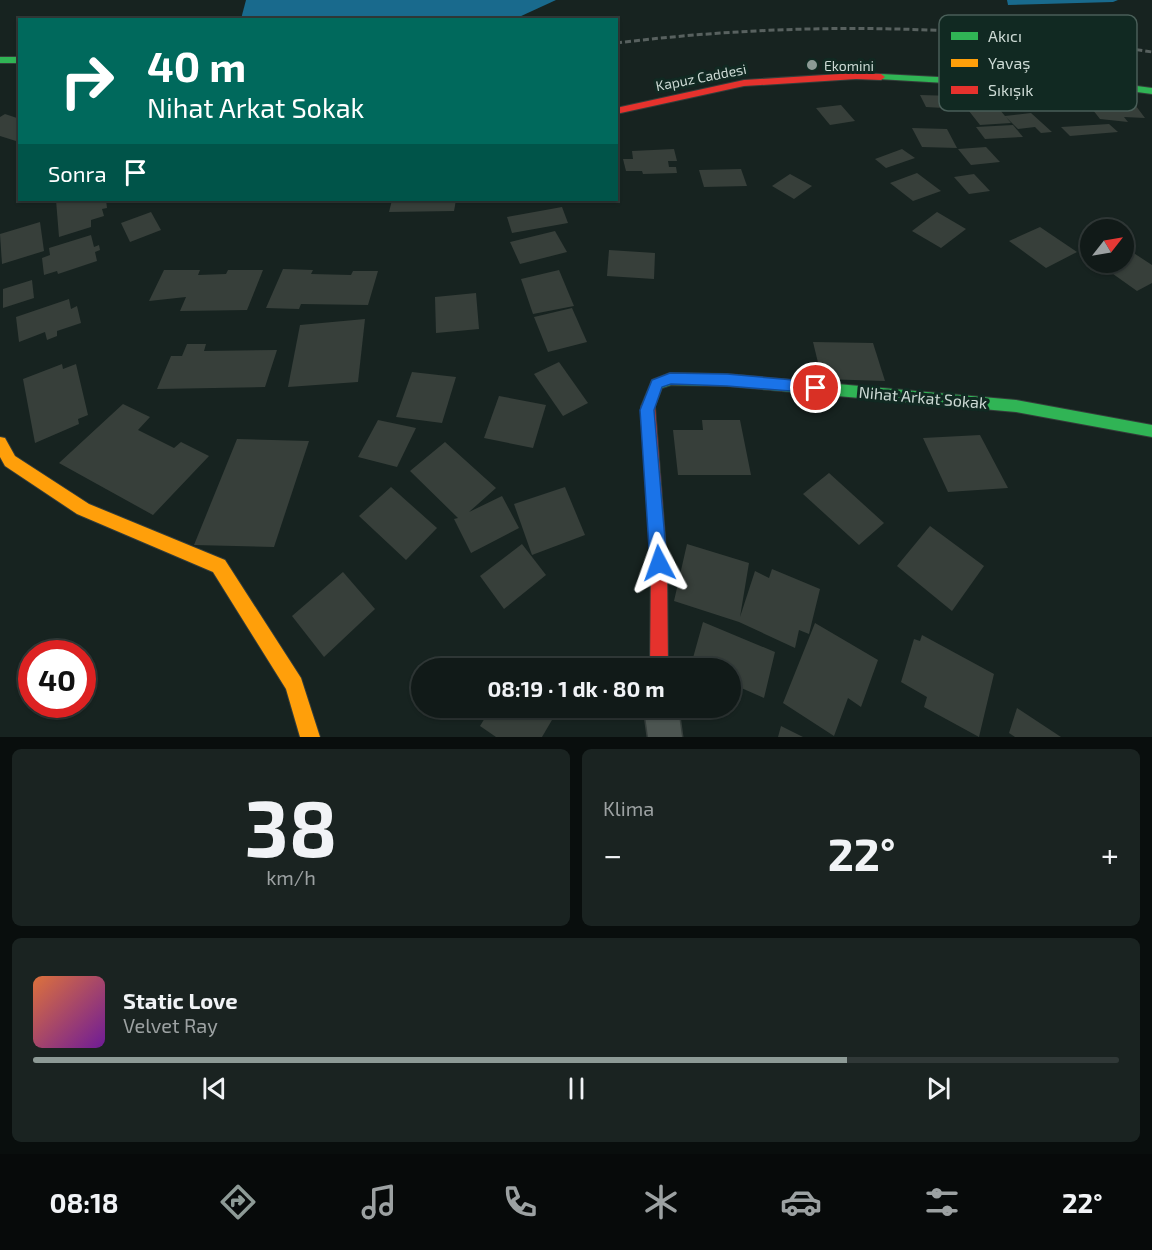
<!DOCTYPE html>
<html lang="tr">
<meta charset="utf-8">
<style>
body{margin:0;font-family:"Exo 2",sans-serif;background:#1a2321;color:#f1f3f6;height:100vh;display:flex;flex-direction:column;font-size:22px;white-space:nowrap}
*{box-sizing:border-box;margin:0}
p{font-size:20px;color:#9ca1a2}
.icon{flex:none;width:33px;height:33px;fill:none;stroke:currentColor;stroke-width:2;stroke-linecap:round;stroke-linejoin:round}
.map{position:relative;height:737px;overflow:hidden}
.panel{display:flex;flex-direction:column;gap:12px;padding:12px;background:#090e0d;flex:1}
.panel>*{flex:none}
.guide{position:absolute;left:18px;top:18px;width:600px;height:183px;border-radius:0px;box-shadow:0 2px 4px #0004,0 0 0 2px #303837;background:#00695c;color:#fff;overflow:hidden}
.needle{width:39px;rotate:59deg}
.fabs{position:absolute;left:1080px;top:219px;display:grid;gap:12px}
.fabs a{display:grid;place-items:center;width:54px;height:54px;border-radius:50%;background:#111a18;box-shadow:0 2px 4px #0004,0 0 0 2px #303837;font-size:30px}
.speed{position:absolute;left:18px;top:640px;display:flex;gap:12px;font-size:30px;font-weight:700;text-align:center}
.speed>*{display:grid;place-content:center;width:78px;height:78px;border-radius:50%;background:#111a18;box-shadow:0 2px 4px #0004,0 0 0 2px #303837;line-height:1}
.speed .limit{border:9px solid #d22;background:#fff;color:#111}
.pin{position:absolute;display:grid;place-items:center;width:51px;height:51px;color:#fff;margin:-26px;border:3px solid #fff;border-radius:50%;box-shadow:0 2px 6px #0007}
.me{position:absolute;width:66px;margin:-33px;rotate:356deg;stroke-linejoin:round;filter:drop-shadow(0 0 4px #0008)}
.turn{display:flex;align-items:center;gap:21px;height:126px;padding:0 30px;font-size:27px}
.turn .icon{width:78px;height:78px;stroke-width:2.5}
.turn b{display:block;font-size:42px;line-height:51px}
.then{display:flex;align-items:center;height:57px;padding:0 30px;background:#0003;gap:12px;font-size:22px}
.big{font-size:45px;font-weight:700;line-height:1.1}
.panel .widget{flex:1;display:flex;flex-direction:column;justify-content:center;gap:9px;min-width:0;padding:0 21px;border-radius:9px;background:#1a2321}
.panel .dial{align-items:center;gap:0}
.dial b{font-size:78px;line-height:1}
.song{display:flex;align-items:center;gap:18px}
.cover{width:72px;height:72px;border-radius:9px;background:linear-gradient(135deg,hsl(20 70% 55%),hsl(280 70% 35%))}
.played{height:6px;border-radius:3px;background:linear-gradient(90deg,#8d9a96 75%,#303837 75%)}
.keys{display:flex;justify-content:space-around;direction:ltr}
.heat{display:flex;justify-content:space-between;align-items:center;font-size:33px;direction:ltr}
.panel .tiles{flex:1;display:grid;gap:12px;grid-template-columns:1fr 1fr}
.widget:last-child{grid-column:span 2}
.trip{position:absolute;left:411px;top:658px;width:330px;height:60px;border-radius:30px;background:#111a18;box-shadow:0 2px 4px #0004,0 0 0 2px #303837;font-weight:700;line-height:60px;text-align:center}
.dock{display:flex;height:96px;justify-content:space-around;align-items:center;background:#070a0a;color:#9ca1a2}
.dock .icon{width:42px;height:42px}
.dock .current{color:#8d9a96}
.dock b{font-size:27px;color:#f1f3f6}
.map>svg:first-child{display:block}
.water{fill:#196a8d}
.building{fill:#373f3a}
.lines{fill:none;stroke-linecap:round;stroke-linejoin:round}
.street-casing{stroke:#343d3a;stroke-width:3}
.fast-casing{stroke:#343d3a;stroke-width:2}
.slow-casing{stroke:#343d3a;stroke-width:2}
.jam-casing{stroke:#343d3a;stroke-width:2}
.street{fill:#4c5551;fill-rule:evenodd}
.fast{fill:#30b455;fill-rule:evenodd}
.slow{fill:#ff9f0a;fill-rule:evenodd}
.jam{fill:#e5322d;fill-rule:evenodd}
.rail{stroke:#58615f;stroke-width:3;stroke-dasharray:6 3;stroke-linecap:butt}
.route{fill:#1a73e8;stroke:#114b97;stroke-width:1.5}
.poi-dot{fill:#8d9a96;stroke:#112922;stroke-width:2}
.labels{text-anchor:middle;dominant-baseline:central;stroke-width:6;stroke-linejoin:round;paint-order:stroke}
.far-poi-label{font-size:14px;fill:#cddad5;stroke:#112922;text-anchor:start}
.far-street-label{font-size:14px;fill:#cddad5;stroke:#112922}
.street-label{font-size:16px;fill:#cddad5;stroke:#112922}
.key{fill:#112922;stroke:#495e58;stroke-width:1.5}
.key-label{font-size:16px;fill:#cddad5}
</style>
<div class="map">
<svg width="1152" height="737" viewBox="0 0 1152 737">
<rect width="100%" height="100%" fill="#172320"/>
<g class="water">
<polygon points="246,0 556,0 519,17 502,20 241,19"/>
<polygon points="1007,0 1118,0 1113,2 1008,5"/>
</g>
<g class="building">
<polygon points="920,95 955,96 961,109 926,107"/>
<polygon points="995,104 1005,116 1031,113 1052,132 1041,133 1035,127 1018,129 1006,117 1011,123 980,125 965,106"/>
<polygon points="841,105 855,121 830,125 816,108"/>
<polygon points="1089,105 1136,106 1145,118 1124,117 1128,122 1100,119"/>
<polygon points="5,114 20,119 20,139 16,141 0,136 0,117"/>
<polygon points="1109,124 1118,132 1070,136 1061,127"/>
<polygon points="1013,125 1023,137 985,139 976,127"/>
<polygon points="912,128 947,129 957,148 922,147"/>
<polygon points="986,147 1000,162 971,165 958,149"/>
<polygon points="674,149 677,161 668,161 669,167 676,167 677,173 643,174 642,171 626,171 623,159 633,159 632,151"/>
<polygon points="902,149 915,158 886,168 875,159"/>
<polygon points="741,169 747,186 704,187 699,170"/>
<polygon points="917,173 941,191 913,201 890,183"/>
<polygon points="790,174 812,186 794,199 772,186"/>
<polygon points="974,174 990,191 969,194 954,177"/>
<polygon points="56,200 106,200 107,208 102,209 104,216 91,220 91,227 59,237"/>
<polygon points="392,200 456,200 454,211 389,212"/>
<polygon points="562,207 568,223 512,233 507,217"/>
<polygon points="151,212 161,230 130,242 121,223"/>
<polygon points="937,212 966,229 941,248 912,231"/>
<polygon points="40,222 44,251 2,264 0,234"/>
<polygon points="1040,227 1077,252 1046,268 1009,241"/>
<polygon points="555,231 567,252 520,264 510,242"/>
<polygon points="91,235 94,247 99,245 100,250 95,252 97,261 58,274 57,271 44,275 42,258 50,255 49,248"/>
<polygon points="609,250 655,253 654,279 607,276"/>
<polygon points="1129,250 1152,265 1152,283 1137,291 1099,264 1124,262 1124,253"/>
<polygon points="283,269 313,270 311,274 351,275 353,271 378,271 368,305 301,304 299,309 266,308"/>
<polygon points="164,270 200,270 198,275 226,274 228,270 263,270 247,310 180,311 186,297 149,301"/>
<polygon points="559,270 574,306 533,314 521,279"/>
<polygon points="32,280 34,298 3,308 3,289"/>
<polygon points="476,293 479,329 436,333 435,297"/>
<polygon points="69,299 71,309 77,306 81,323 57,331 57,336 47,340 45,332 19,342 16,317"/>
<polygon points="572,308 587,342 548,352 534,317"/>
<polygon points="365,319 358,382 288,387 300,325"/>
<polygon points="813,342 873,343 885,381 822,379"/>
<polygon points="187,344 206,344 204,351 277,350 265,387 157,389 171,356 182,356"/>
<polygon points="559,362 588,403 563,416 534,374"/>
<polygon points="62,364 63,369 76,364 88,415 78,419 79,424 35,443 23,379"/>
<polygon points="412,372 456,377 442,423 396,417"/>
<polygon points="499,396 546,405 533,448 484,438"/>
<polygon points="123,404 150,417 138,430 174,448 181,442 209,456 153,515 59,463"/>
<polygon points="378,420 416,428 397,467 358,457"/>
<polygon points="702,420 740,420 751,475 678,475 673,430 703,430"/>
<polygon points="980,435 1008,488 948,492 923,438"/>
<polygon points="237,439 309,441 274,547 194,545"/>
<polygon points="445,442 496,488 469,512 502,496 519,528 471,553 454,519 458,518 410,471"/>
<polygon points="829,473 884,523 859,545 803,494"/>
<polygon points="391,487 437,528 406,560 359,516"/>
<polygon points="565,487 585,535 532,555 514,504"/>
<polygon points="930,526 984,566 952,611 897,566"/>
<polygon points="522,544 546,575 504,609 480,576"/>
<polygon points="687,544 749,563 740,617 755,571 769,578 772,569 820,589 809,634 799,630 795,648 739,622 674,601"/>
<polygon points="343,572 375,609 324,657 292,616"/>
<polygon points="703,622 775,652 764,698 730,683 730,669 699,669 691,665"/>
<polygon points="815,623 878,660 861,707 848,698 834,736 783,703"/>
<polygon points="922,635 994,674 979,737 924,707 927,697 901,682 914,639 920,641"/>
<polygon points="521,659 536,669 515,669"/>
<polygon points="491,708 559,708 542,737 496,737 480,726"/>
<polygon points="1017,708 1061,737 1015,737 1009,733"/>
<polygon points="781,726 803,737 778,737"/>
</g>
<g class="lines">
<defs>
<polygon id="street" points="644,708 678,708 682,737 648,737"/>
<g id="fast">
<rect x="0" y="57" width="20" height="6"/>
<polygon points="881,74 1033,82 1107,82 1152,88 1152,94 1107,88 1033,88 878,79 877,77"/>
<polygon points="670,373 727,374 1016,400 1152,425 1152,437 1016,412 727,386 671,385 662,388 653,411 648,413 643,411 641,407 652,380"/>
</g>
<polygon id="slow" points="0,437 5,438 15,456 89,504 225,560 301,678 320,737 300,737 286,689 213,572 77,514 5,466 0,457"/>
<g id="jam">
<polygon points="856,73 881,74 885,77 881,80 856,79 744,86 616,114 616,108 744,80"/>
<polygon points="648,401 653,403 655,407 667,563 668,669 650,669 651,563 641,407 643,403"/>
</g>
</defs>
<use href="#street" class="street-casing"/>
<use href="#fast" class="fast-casing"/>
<use href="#slow" class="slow-casing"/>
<use href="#jam" class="jam-casing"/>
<use href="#street" class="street"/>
<use href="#fast" class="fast"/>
<use href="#slow" class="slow"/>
<use href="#jam" class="jam"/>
<path class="rail" d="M616,43C798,21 971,24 1152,52"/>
</g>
<polygon class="route" points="670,373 727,374 816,382 821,384 823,388 821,392 816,393 727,386 671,384 662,387 654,410 667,563 665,569 659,571 653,569 650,563 640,410 652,380"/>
<circle class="poi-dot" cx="812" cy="65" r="6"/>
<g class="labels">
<g class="far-poi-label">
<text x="824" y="65">Ekomini</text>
</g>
<g class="far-street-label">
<text transform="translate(701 77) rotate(-11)">Kapuz Caddesi</text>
</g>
<g class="street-label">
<text transform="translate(923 397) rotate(5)">Nihat Arkat Sokak</text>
</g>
</g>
<rect x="939" y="15" width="198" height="96" rx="9" class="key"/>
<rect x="951" y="32" width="27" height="8" fill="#30b455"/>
<rect x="951" y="59" width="27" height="8" fill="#ff9f0a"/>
<rect x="951" y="86" width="27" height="8" fill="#e5322d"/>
<g class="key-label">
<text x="988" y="42">Akıcı</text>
<text x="988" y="69">Yavaş</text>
<text x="988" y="96">Sıkışık</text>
</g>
</svg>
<div class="fabs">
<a><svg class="needle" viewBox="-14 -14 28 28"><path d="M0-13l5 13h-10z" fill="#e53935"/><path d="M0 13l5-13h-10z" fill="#9ca1a2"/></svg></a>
</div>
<div class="speed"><div class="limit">40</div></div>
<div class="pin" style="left:816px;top:388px;background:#d93025"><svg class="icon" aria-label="arrive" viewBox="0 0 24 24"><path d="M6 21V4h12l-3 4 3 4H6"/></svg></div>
<svg class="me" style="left:659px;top:563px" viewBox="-20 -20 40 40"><path d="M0-17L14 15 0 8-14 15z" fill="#1a73e8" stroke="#fff" stroke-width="4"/></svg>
<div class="trip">08:19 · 1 dk · 80 m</div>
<div class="guide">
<div class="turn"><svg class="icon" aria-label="right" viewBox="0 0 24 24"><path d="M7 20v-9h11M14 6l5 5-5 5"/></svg><div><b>40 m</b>Nihat Arkat Sokak</div></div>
<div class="then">Sonra<svg class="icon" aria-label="arrive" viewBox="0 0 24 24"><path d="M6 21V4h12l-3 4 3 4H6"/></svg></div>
</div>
</div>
<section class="panel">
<div class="tiles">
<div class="widget dial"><b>38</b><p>km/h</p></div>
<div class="widget"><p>Klima</p>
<div class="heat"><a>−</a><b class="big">22°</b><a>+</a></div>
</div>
<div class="widget">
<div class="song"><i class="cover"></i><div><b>Static Love</b><p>Velvet Ray</p></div></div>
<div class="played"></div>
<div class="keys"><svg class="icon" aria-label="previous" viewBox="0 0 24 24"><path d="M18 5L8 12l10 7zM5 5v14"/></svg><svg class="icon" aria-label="pause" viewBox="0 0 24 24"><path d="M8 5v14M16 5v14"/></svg><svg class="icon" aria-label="next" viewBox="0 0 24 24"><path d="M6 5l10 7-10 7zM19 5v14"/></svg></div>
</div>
</div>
</section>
<nav class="dock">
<b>08:18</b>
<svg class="icon current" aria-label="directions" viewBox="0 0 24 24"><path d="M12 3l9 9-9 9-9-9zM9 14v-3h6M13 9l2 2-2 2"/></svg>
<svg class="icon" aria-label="music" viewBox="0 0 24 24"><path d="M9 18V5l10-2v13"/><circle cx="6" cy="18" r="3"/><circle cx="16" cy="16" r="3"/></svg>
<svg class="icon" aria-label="phone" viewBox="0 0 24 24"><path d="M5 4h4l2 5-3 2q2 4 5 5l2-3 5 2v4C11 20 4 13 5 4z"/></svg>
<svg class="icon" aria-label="climate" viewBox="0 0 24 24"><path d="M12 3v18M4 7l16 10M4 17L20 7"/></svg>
<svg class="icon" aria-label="car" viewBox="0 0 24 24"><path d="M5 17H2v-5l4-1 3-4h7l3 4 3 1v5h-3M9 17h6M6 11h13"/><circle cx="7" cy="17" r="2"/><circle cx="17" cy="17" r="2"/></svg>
<svg class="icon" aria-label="filters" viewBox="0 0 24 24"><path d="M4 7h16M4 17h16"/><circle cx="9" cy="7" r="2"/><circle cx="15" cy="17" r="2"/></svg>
<b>22°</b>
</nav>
